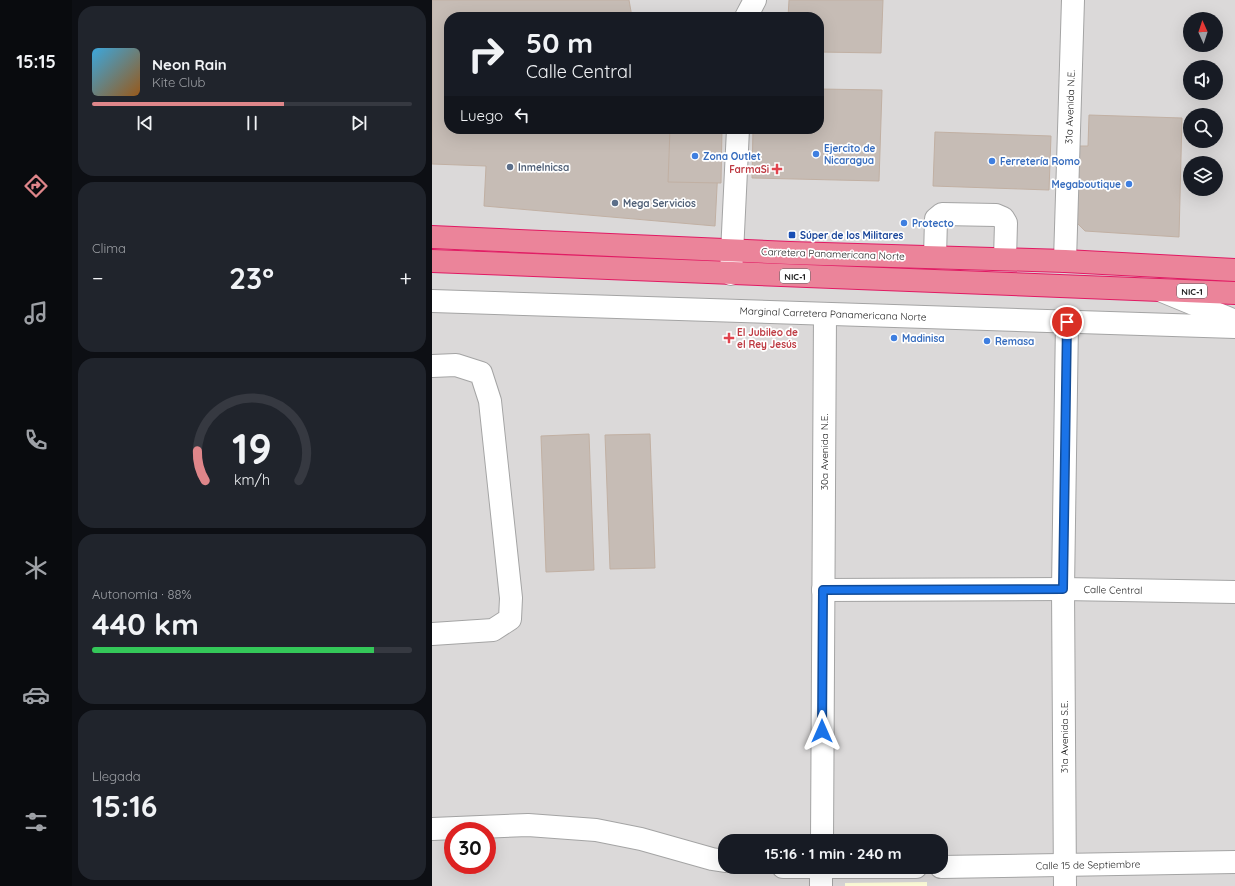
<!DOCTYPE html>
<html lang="es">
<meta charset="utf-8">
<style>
body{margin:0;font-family:Quicksand,sans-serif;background:#20242c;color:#f1f3f6;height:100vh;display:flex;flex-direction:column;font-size:15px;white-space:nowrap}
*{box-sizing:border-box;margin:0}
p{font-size:13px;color:#9ea1a6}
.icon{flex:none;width:22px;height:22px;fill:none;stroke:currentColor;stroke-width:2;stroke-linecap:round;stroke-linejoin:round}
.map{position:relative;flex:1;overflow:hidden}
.sheet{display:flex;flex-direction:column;gap:6px;padding:6px;background:#0d0f14;width:360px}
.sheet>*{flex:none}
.hud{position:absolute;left:12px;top:12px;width:380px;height:122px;border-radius:16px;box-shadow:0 4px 16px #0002;background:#171b24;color:#f1f3f6;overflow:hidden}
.needle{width:26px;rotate:357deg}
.tools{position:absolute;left:751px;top:12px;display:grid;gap:8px}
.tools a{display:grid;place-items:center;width:40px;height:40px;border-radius:50%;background:#171b24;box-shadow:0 4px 16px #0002;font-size:20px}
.speed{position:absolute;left:12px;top:822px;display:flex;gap:8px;font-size:20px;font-weight:700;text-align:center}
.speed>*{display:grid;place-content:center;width:52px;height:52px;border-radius:50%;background:#171b24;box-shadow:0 4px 16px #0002;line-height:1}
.speed .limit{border:6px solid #d22;background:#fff;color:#111}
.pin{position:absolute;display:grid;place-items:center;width:34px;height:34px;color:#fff;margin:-17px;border:2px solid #fff;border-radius:50%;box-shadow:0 1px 4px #0007}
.me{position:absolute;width:44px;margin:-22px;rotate:0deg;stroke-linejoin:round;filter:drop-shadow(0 0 3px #0008)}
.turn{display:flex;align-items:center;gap:14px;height:84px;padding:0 16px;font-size:18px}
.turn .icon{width:52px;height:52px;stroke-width:2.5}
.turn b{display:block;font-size:28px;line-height:34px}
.then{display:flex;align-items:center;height:38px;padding:0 16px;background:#0003;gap:8px;font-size:15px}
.big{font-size:30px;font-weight:800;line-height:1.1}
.sheet .tile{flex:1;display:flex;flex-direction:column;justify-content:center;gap:6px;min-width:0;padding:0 14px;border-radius:16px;background:#20242c}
.sheet .dial{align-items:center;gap:0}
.dial svg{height:104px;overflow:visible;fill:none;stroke:#363941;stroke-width:7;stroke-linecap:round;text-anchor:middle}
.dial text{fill:#f1f3f6;stroke:none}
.song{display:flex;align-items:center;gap:12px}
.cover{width:48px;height:48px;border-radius:6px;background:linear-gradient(135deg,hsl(200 70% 55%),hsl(30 70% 35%))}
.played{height:4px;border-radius:2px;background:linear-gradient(90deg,#df868a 60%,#363941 60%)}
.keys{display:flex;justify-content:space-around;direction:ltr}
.heat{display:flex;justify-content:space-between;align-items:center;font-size:22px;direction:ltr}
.charge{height:6px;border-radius:3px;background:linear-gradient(90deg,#34c759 88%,#363941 0)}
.trip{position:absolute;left:286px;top:834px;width:230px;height:40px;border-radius:16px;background:#171b24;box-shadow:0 4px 16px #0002;font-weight:800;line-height:40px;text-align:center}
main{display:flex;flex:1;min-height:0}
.tabs{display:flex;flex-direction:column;width:72px;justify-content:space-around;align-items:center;background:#090b0e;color:#9ea1a6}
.tabs .icon{width:28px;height:28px}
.tabs .selected{color:#df868a}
.tabs b{font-size:18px;color:#f1f3f6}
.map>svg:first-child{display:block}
.residential{fill:#dbd9d9;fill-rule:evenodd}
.education{fill:#fffeda}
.building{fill:#c6bcb5;stroke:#c1b0a3}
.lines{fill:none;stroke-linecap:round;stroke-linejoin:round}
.minor-casing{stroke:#a4a4a4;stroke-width:24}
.highway-casing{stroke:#e11a63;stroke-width:24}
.minor{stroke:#fff;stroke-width:22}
.highway{stroke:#eb849a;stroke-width:22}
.route-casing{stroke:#114b97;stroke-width:10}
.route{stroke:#1a73e8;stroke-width:7}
.shop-dot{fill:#3f7fe0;stroke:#fff;stroke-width:1.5}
.service-dot{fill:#5c6f8a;stroke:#fff;stroke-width:1.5}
.health-dot{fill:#e0444e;stroke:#fff;stroke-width:1.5}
.transit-dot{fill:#1a4fb4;stroke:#fff;stroke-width:1.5}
.labels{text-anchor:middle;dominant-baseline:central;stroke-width:3.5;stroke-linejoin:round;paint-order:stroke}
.shield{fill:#fff;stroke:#616161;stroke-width:1}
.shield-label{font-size:9px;font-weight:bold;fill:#1d1d1d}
.street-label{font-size:10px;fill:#1d1d1d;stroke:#fff}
.shop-label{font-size:10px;font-weight:bold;fill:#366cbe;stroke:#fff;text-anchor:start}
.service-label{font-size:10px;font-weight:bold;fill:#4e5e75;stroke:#fff;text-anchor:start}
.health-label{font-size:10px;font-weight:bold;fill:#be3a42;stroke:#fff;text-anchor:end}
.transit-label{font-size:10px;font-weight:bold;fill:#164399;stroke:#fff;text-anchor:start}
</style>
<main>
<nav class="tabs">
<b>15:15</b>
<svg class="icon selected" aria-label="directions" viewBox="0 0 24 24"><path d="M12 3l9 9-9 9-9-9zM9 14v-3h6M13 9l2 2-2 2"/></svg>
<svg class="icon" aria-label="music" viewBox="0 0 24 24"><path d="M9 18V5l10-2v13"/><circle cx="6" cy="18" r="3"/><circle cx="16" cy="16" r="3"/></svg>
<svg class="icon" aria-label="phone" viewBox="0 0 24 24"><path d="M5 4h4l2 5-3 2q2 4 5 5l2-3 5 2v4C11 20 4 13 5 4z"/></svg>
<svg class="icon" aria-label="climate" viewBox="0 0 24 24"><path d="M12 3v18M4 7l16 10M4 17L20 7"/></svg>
<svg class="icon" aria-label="car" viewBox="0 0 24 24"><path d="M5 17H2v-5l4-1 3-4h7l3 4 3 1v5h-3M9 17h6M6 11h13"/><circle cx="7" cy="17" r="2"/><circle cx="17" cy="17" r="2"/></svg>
<svg class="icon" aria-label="filters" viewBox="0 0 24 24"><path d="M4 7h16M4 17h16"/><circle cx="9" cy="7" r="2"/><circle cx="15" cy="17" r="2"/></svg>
</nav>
<section class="sheet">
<div class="tile">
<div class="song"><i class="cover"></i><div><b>Neon Rain</b><p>Kite Club</p></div></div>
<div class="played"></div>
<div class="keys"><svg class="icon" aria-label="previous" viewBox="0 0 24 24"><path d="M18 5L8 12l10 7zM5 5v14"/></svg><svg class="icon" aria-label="pause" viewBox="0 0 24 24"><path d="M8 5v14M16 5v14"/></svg><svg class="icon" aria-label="next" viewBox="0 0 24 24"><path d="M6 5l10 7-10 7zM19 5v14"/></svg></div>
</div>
<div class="tile"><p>Clima</p>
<div class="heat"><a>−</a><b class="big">23°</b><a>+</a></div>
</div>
<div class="tile dial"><svg viewBox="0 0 100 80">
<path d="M14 69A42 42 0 1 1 86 69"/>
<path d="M14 69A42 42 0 0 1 8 46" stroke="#df868a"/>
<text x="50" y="56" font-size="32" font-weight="700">19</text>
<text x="50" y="72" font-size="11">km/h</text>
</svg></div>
<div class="tile"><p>Autonomía · 88%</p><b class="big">440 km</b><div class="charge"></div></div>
<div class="tile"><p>Llegada</p><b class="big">15:16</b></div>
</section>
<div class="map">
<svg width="803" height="886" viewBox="0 0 803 886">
<rect width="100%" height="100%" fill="#efeae2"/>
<path class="residential" d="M0,0H803V886H0ZM17,17H387V129H17ZM758,19H784V45H758ZM758,67H784V93H758ZM758,115H784V141H758ZM758,163H784V189H758ZM21,831H55V865H21ZM293,841H509V867H293Z"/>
<polygon class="education" points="495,882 495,886 413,886 413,883"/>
<g class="building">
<polygon points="0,0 197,0 200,17 17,17 17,129 288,129 283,226 52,206 54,166 0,164"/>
<polygon points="357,0 451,0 449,53 387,52 387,17 356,17"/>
<polygon points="387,89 450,90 447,181 320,178 321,129 387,129"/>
<polygon points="657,115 750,118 747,237 653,231 644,222 646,146 656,146"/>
<polygon points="238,129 290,129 289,183 236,182"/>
<polygon points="503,132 619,136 617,190 501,186"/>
<polygon points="157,434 162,570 114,572 109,436"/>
<polygon points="218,434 223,568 178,569 173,435"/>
</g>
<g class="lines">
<defs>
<g id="minor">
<polyline points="314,17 323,0"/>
<polyline points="503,257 504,219 510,214 564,215 571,218 574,223 573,259"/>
<polyline points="633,261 641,0"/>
<polyline points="299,274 306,129"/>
<polyline points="730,291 803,321"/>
<polyline points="0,301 803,327"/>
<polyline points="0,366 24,365 49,373 58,401 79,598 78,619 61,630 0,634"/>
<polyline points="391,590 631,589 803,592"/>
<polyline points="0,829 96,825 164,830 209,839 280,859 293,861"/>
<polyline points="390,841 393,314"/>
<polyline points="351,867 484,867"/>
<polyline points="509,867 803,862"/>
<polyline points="389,886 389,867"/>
<polyline points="633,886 631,589 635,322"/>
</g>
<g id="highway">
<polyline points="0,237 358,253 633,261 803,270"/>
<polyline points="0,261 803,293"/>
</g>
</defs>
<use href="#minor" class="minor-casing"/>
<use href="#highway" class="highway-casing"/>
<use href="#minor" class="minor"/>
<use href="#highway" class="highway"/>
</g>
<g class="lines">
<defs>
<polyline id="route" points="390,731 391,590 631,589 635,322"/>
</defs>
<use href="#route" class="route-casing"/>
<use href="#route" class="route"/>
</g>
<g class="shop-dot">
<circle cx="384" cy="154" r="4"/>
<circle cx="263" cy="156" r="4"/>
<circle cx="560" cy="161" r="4"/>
<circle cx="697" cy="184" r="4"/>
<circle cx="472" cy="223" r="4"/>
<circle cx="462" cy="338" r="4"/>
<circle cx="555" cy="341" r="4"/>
</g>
<g class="service-dot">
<circle cx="78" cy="167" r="4"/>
<circle cx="183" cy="203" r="4"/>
</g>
<g class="health-dot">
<path d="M343 163h4v4h4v4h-4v4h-4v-4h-4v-4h4z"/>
<path d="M295 332h4v4h4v4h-4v4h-4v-4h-4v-4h4z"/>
</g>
<rect class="transit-dot" x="356" y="231" width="8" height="8" rx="2"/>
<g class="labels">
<g class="shield">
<rect x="348" y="269" width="30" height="14" rx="3"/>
<rect x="745" y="284" width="30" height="14" rx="3"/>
</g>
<g class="shield-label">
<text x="363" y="276">NIC-1</text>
<text x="760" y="291">NIC-1</text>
</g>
<g class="street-label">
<text transform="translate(638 107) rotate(-88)">31a Avenida N.E.</text>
<text transform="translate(401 254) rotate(2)">Carretera Panamericana Norte</text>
<text transform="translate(401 314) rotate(2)">Marginal Carretera Panamericana Norte</text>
<text transform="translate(392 452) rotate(-90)">30a Avenida N.E.</text>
<text transform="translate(681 590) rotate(1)">Calle Central</text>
<text transform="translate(632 737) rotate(-90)">31a Avenida S.E.</text>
<text transform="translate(656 865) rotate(-1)">Calle 15 de Septiembre</text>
</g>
<g class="shop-label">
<text x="392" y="148">Ejercito de<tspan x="392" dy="12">Nicaragua</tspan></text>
<text x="271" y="156">Zona Outlet</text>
<text x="568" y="161">Ferretería Romo</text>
<text x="689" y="184" text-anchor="end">Megaboutique</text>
<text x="480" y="223">Protecto</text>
<text x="470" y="338">Madinisa</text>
<text x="563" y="341">Remasa</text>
</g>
<g class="service-label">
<text x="86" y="167">Inmelnicsa</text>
<text x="191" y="203">Mega Servicios</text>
</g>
<g class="health-label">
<text x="337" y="169">FarmaSi</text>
<text x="305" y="332" text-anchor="start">El Jubileo de<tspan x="305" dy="12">el Rey Jesús</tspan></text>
</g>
<g class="transit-label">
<text x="368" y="235">Súper de los Militares</text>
</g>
</g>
</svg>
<div class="tools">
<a><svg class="needle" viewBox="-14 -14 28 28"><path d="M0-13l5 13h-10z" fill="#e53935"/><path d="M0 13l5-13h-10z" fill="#9ea1a6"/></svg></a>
<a><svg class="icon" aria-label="sound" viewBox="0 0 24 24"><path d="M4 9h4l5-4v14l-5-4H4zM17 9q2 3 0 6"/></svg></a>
<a><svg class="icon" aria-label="search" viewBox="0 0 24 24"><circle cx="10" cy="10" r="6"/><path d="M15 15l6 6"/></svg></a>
<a><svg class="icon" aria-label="layers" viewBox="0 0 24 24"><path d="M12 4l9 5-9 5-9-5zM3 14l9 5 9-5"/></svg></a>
</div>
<div class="speed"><div class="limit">30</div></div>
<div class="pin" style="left:635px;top:322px;background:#d93025"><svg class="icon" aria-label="arrive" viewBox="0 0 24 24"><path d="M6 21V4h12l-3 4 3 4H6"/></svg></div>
<svg class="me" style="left:390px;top:731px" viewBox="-20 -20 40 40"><path d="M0-17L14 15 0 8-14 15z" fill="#1a73e8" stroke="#fff" stroke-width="4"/></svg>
<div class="trip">15:16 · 1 min · 240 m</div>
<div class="hud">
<div class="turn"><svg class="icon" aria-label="right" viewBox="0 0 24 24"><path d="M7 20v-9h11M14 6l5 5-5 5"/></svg><div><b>50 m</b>Calle Central</div></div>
<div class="then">Luego<svg class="icon" aria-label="left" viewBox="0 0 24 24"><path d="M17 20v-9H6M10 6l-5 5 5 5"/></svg></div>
</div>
</div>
</main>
